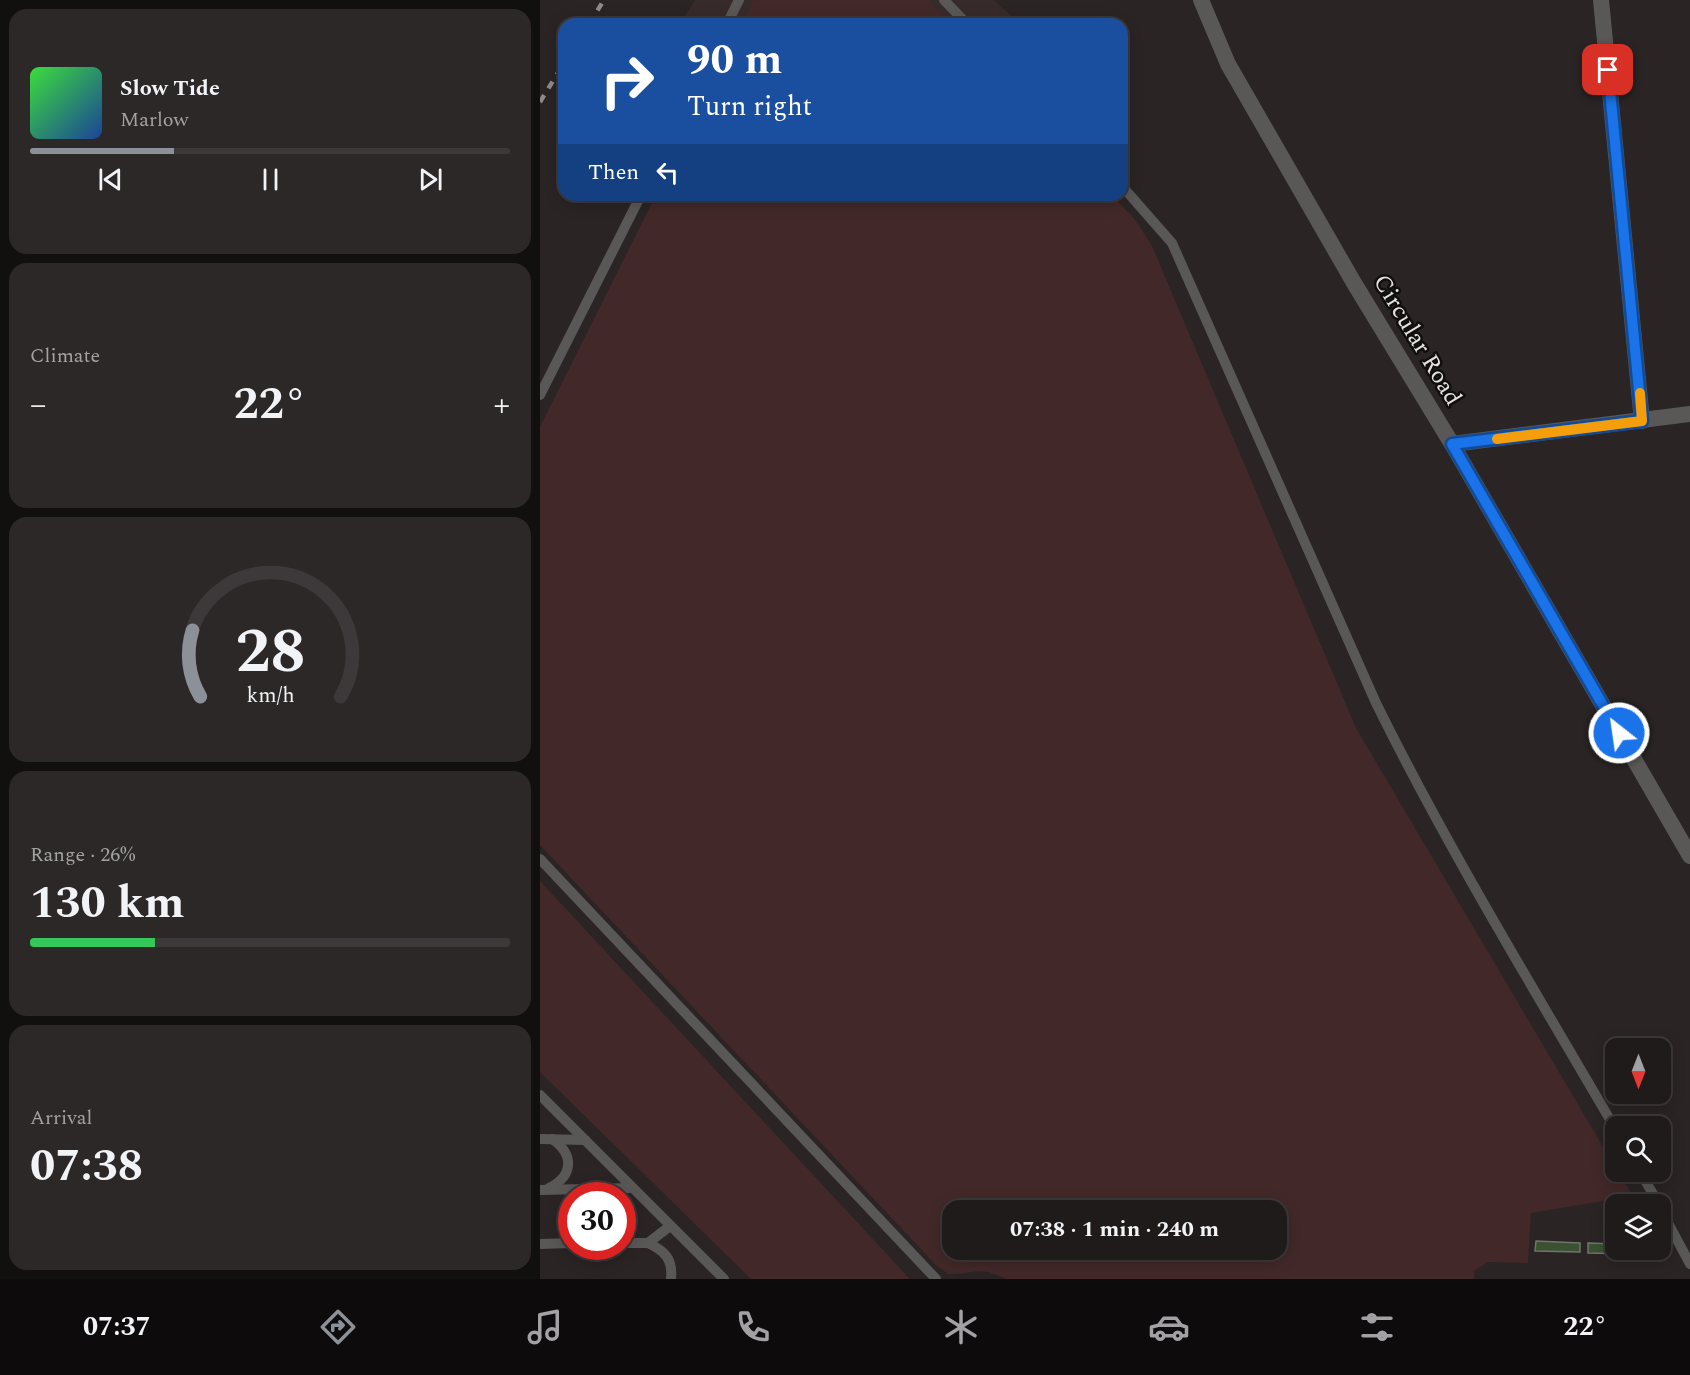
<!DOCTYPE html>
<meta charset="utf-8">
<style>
body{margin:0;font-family:Spectral,serif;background:#2d2828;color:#f1f3f6;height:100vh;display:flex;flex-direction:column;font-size:22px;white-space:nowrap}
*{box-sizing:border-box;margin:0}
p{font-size:20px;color:#a2a1a3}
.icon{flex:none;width:33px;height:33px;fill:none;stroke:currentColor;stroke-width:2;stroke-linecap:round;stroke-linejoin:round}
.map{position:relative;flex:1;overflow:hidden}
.sheet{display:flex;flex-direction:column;gap:9px;padding:9px;background:#120f0f;width:540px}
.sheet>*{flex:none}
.banner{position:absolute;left:18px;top:18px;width:570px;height:183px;border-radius:18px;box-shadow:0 3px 15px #0003,0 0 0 2px #3d393a;background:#1a4fa0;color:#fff;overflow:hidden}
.needle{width:39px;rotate:180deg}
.tools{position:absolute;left:1065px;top:1038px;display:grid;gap:12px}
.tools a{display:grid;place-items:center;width:66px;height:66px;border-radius:12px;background:#201b1b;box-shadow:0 3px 15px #0003,0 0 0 2px #3d393a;font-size:30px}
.speed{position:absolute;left:18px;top:1182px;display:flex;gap:12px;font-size:30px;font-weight:700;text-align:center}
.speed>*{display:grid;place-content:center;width:78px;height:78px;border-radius:50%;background:#201b1b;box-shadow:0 3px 15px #0003,0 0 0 2px #3d393a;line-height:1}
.speed .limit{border:9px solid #d22;background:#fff;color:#111}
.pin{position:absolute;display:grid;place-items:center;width:51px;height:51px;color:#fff;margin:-26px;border-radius:12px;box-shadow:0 3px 9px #0006}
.me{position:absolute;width:66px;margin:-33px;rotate:330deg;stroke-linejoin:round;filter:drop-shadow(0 0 4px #0008)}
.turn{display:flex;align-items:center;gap:21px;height:126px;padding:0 30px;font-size:27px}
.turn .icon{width:78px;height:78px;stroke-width:2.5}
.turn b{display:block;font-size:42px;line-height:51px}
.then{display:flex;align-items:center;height:57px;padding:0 30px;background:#0003;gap:12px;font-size:22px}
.big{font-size:45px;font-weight:700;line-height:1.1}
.sheet .widget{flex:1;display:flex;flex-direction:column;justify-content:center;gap:9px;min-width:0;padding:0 21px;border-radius:18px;background:#2d2828}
.sheet .dial{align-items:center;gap:0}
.dial svg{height:156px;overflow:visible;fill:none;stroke:#3d393a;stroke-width:7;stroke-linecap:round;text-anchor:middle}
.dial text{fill:#f1f3f6;stroke:none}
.song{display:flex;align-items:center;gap:18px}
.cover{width:72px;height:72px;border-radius:9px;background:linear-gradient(135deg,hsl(120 70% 55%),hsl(220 70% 35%))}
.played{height:6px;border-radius:3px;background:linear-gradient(90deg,#8c9099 30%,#3d393a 30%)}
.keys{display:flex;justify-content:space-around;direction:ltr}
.heat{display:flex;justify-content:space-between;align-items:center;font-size:33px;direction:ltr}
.charge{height:9px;border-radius:4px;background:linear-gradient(90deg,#34c759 26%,#3d393a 0)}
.trip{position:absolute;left:402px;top:1200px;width:345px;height:60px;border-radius:18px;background:#201b1b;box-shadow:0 3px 15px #0003,0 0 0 2px #3d393a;font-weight:700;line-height:60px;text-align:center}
.menu{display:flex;height:96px;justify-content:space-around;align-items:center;background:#0d0b0b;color:#a2a1a3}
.menu .icon{width:42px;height:42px}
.menu .active{color:#8c9099}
.menu b{font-size:27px;color:#f1f3f6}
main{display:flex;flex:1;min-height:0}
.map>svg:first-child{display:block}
.built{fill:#372a2a}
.green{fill:#422829;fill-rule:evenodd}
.building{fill:#3a5132;stroke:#70746f;stroke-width:1.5}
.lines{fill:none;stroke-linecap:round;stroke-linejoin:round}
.service{stroke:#5a5757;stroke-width:10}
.minor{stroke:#5a5757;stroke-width:16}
.rail{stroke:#8f8a8a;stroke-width:4.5;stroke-dasharray:8 8;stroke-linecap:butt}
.route-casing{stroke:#114b97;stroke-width:15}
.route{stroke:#1a73e8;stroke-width:10}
.slow{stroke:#f59e0b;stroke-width:10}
.labels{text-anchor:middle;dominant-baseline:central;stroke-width:5;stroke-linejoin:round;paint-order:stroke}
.street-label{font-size:24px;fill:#e5e1e1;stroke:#110e0e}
</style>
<main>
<section class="sheet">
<div class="widget">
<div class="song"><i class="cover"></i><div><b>Slow Tide</b><p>Marlow</p></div></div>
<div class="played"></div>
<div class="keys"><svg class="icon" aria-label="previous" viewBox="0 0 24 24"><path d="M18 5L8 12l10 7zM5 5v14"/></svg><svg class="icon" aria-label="pause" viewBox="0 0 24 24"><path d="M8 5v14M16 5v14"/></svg><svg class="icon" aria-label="next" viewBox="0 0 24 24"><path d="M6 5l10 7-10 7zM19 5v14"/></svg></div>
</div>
<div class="widget"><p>Climate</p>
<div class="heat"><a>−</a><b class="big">22°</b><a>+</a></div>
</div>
<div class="widget dial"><svg viewBox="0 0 100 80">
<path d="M14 69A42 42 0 1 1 86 69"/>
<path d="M14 69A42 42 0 0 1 10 35" stroke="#8c9099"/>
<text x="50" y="56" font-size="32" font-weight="700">28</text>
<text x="50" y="72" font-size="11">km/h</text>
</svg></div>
<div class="widget"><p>Range · 26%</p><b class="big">130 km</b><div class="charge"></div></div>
<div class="widget"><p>Arrival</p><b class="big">07:38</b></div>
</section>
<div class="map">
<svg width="1150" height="1279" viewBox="0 0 1150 1279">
<rect width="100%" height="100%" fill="#2a2424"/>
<polygon class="built" points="155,0 454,0 480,24 140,24"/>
<g class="green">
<polygon points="214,0 388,0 411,24 202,24"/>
<path d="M116,195H572L596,221L612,246L816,728L1075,1167L1076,1172H1078L1093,1196L991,1213L988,1263L948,1262L934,1271V1279H466C437,1265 436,1274 408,1274L396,1265L0,845V427ZM412,1210H736V1250H412Z"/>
<polygon points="0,881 370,1279 211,1279 0,1072"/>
</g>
<g class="building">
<polygon points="996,1241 1040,1243 1040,1252 995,1251"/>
<polygon points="1048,1243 1076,1244 1076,1250 1093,1250 1093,1254 1048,1253"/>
</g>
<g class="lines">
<g class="service">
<polyline points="404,0 427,24"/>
<polyline points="187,24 199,0"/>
<path d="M582,186L632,243L836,703C908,849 994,989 1076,1130"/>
<polyline points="0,395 101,195"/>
<polyline points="0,859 396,1279"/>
<polyline points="0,1095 184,1279"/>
<polyline points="0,1139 45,1140"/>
<polyline points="1100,1172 1119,1204"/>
<path d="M9,1188C33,1176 35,1155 12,1139"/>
<polyline points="0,1190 92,1188"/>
<polyline points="1120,1208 1150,1264"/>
<polyline points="82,1243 108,1243 130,1226"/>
<path d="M108,1243C125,1251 133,1259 131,1279"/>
<polyline points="0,1244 32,1243"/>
</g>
<g class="minor">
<polyline points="661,0 688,64 814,283 912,444 1150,856"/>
<polyline points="1061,0 1102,421"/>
<polyline points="912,444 1150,414"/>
</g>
<g class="rail">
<polyline points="49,24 64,0"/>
<polyline points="0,102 24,63"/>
</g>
</g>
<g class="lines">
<defs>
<polyline id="route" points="1068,70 1102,421 912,444 1079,733"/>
</defs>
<use href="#route" class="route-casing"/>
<use href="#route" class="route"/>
<polyline class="slow" points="957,439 1102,421 1100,393"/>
</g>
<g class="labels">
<g class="street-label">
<text transform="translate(877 340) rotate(59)">Circular Road</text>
</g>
</g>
</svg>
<div class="tools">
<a><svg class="needle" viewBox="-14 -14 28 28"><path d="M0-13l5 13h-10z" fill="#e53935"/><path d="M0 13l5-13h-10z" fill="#a2a1a3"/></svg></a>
<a><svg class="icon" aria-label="search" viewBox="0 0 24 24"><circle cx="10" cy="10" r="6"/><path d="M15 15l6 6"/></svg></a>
<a><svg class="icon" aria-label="layers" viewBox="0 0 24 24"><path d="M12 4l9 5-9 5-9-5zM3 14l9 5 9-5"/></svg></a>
</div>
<div class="speed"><div class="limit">30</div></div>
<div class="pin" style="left:1068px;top:70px;background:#d93025"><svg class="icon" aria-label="arrive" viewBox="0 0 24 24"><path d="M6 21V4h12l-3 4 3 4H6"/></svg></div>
<svg class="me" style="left:1079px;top:733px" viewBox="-20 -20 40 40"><circle r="17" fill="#1a73e8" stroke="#fff" stroke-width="3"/><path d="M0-11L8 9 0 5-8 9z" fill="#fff"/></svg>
<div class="trip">07:38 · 1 min · 240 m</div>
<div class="banner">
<div class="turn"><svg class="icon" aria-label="right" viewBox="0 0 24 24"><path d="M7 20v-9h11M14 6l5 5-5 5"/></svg><div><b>90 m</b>Turn right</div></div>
<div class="then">Then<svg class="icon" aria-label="left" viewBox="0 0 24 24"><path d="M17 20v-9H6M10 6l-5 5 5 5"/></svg></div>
</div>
</div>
</main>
<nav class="menu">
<b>07:37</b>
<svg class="icon active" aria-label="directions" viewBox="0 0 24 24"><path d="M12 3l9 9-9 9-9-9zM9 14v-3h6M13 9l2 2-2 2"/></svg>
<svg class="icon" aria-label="music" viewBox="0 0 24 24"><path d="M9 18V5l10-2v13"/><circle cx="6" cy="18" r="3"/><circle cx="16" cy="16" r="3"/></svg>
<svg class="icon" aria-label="phone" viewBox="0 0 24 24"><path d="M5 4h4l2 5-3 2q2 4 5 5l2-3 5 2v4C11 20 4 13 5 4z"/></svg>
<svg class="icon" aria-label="climate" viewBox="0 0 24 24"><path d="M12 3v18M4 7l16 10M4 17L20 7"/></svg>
<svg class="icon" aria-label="car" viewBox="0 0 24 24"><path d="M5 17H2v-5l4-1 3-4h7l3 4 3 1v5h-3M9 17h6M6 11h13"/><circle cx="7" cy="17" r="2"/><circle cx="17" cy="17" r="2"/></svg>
<svg class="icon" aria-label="filters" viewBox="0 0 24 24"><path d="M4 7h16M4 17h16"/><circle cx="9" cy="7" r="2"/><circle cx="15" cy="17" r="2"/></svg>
<b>22°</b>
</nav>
